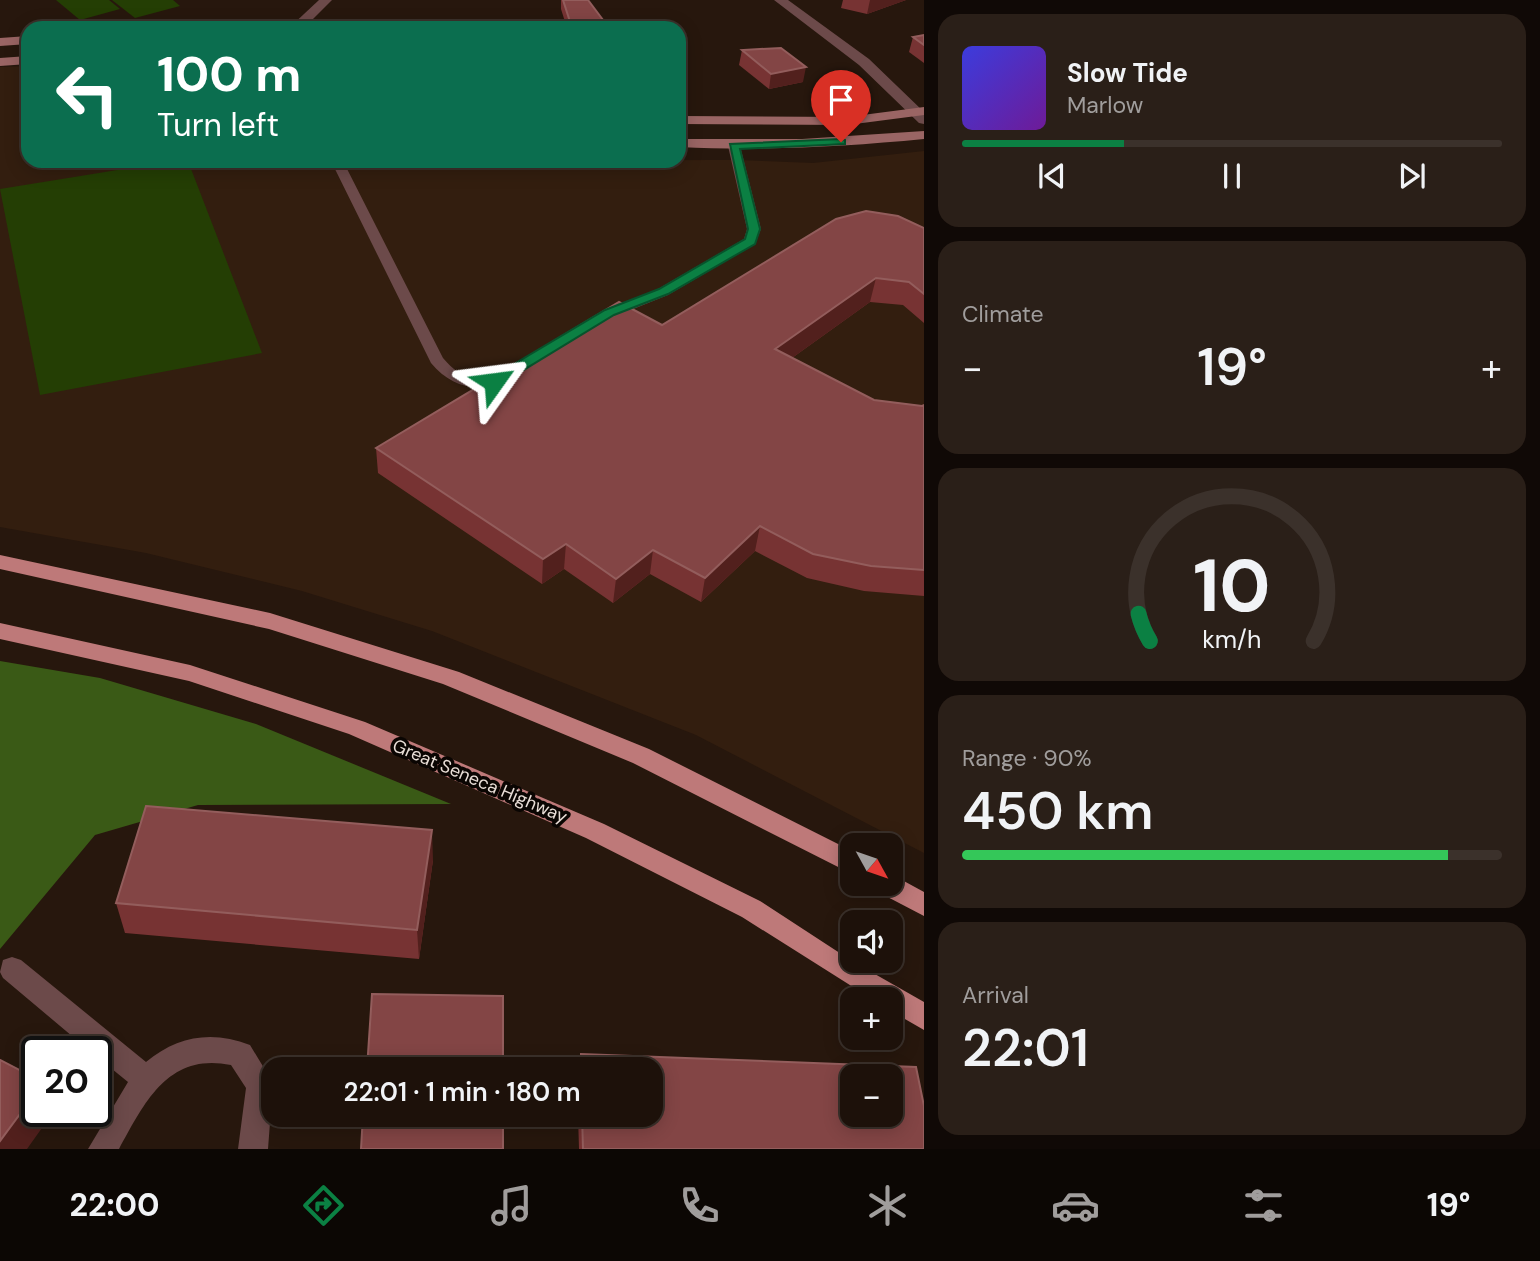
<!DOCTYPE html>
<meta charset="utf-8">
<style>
body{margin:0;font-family:"DM Sans",sans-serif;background:#2a1f18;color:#f1f3f6;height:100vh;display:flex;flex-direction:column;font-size:26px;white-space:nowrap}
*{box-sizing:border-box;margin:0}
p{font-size:23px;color:#a09d9c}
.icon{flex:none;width:38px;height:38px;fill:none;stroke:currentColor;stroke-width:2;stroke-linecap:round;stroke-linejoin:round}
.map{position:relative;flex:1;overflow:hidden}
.details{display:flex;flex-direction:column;gap:14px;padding:14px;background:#100906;width:616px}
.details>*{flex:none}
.top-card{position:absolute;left:21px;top:21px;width:665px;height:147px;border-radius:21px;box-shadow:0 4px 18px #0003,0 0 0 2px #3b312b;background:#0b6e4f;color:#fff;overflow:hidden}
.needle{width:46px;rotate:130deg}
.controls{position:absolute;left:840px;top:833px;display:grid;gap:14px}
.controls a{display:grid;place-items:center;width:63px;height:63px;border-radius:14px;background:#1d110a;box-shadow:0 4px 18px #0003,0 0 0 2px #3b312b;font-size:35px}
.speed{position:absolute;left:21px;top:1036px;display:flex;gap:14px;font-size:35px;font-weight:700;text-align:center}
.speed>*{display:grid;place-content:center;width:91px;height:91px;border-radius:50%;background:#1d110a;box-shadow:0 4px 18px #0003,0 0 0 2px #3b312b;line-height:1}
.speed .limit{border:4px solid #111;border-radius:10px;background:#fff;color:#111}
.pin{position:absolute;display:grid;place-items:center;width:60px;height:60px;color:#fff;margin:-72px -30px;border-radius:50% 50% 50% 0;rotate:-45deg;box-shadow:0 0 7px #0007}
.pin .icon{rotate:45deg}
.me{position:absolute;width:77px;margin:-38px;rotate:59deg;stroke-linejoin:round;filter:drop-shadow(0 0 5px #0008)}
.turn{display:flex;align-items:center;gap:24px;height:147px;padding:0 21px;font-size:32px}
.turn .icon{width:91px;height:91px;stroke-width:2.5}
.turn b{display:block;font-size:49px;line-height:60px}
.big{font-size:52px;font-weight:600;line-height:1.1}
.details .card{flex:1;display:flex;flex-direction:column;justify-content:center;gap:10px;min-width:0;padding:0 24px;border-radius:21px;background:#2a1f18}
.details .dial{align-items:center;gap:0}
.dial svg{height:182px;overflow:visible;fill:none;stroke:#3b312b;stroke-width:7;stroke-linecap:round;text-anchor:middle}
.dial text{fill:#f1f3f6;stroke:none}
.song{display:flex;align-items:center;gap:21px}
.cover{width:84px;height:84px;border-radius:10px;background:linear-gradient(135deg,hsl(240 70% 55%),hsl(280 70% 35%))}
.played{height:7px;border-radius:4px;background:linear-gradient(90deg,#0b8043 30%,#3b312b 30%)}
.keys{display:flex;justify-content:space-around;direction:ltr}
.heat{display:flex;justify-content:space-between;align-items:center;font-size:38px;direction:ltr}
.charge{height:10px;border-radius:5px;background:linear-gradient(90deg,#34c759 90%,#3b312b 0)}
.trip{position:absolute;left:261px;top:1057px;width:402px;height:70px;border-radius:21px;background:#1d110a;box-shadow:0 4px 18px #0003,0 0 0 2px #3b312b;font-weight:600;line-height:70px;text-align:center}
.tabs{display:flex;height:112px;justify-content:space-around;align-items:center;background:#0c0704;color:#a09d9c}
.tabs .icon{width:49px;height:49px}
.tabs .selected{color:#0b8043}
.tabs b{font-size:32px;color:#f1f3f6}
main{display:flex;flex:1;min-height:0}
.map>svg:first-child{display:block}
.built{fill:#331e0f}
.green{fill:#243e04}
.forest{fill:#3a5a16}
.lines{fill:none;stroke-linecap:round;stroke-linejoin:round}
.lane{fill:#6c4a4a;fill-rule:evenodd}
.street{fill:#6c4a4a;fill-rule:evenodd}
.secondary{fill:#9a6564;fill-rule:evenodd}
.primary{fill:#be7979;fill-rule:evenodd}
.wall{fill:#733;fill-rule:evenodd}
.shaded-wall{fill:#52201d}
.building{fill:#834545;stroke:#935d5c;stroke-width:2;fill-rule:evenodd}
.route{fill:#0b8043;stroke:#07532c;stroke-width:2}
.labels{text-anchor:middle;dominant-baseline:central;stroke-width:7;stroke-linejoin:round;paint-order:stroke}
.street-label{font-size:18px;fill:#e9ded7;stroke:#0a0502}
</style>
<main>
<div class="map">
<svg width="924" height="1149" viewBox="0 0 924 1149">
<rect width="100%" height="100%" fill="#27170d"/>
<polygon class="built" points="28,66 28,161 737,160 813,163 924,151 924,853 696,735 432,631 302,591 146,553 0,527 0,67"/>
<g class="green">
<polygon points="56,0 109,0 120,9 80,20"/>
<polygon points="112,0 173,0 180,6 135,18"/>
<polygon points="173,161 188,161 262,353 40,395 0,189"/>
</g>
<polygon class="forest" points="0,661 100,678 256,724 451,804 198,805 95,835 0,949"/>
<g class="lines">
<g class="lane">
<polygon points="734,142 740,146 761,229 755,244 668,295 611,318 601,318 601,312 658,289 744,239 747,229 728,146"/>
<path d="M331,161H343L443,358C454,371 469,383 488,378C496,376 500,372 509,374L512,377L509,380C479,394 452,388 431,363Z"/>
</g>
<g class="street">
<polygon points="319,0 332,0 304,28 289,28"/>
<polygon points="774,0 788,0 869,59 924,112 924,124 919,123 859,65"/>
<path d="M12,957L21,960L146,1062C177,1036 212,1030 250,1045L273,1083L268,1149H238L246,1088L231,1065C169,1052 145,1101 119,1149H88L128,1082L96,1056V1052H91L3,978L0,972L3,960Z"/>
</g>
<g class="secondary">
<polygon points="28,36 28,44 0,46 0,38"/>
<polygon points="28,56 28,64 0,66 0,58"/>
<polygon points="924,107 924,115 847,125 679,124 679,116 847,117"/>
<path d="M924,131V139C842,147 761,151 679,147V139H802Z"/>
</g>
<g class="primary">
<polygon points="0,555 270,613 459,672 649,749 852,851 852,874 633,763 443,684 269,629 0,569"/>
<polygon points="0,623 190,665 365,722 604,824 760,901 852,961 924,1002 924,1030 891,1011 891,999 872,999 742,917 586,838 349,734 189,681 0,639"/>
<polygon points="891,874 924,892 924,916 878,892 874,884 891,884"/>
</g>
</g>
<g class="wall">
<polygon points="561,0 588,0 609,28 567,28 561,9"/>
<polygon points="843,0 906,0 867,14 841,8"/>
<polygon points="924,35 924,63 909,52 913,37"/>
<polygon points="742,50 803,82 769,89 739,65"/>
<polygon points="924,228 924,323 903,305 870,302 792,358 874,400 922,406 924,405 924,596 864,591 807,578 755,551 701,602 650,574 613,603 564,569 542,584 378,473 376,448 662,325"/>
<polygon points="433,860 419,959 125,933 116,903"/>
<path d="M581,1054L916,1067L924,1106V1149H579L578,1115H651V1069H579ZM852,1076H891V1115H852Z"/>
</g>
<g class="shaded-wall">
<polygon points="870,0 906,0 867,14"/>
<polygon points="806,67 803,82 769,89 771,74"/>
<polygon points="876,278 870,302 771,373 775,349"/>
<polygon points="760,526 755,551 701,602 705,578"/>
<polygon points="566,544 564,569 542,584 543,559"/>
<polygon points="653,550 650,574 613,603 616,579"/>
<polygon points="432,830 433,860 419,959 417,930"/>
<polygon points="37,1091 37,1111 54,1111 27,1149 0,1149 0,1141"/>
</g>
<g class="building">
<polygon points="563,0 588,0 609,28 572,28"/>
<polygon points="924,35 924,45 913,37"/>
<polygon points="781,48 806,67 771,74 742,50"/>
<polygon points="866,211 898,216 924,228 924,294 909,282 876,278 775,349 874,400 922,406 924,405 924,570 871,566 813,554 760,526 705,578 653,550 616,579 566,544 543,559 376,448 619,302 662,325 836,219"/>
<polygon points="146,806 432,830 417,930 116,903"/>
<polygon points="372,994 503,996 503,1069 367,1069"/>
<path d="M581,1054L916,1067L924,1106V1149H583L582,1115H651V1069H581ZM852,1076H891V1115H852Z"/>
<polygon points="0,1060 37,1079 37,1091 0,1141"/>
<polygon points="363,1115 503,1115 503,1149 361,1149"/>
</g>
<polygon class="route" points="841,139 845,140 845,144 740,149 760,229 755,244 668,294 614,315 499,385 489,385 489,379 605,310 659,289 745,239 748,229 730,144"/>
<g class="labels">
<g class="street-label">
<text transform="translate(480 781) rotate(23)">Great Seneca Highway</text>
</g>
</g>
</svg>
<div class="controls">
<a><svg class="needle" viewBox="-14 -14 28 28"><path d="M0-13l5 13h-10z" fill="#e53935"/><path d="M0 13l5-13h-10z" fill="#a09d9c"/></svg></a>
<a><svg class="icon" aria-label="sound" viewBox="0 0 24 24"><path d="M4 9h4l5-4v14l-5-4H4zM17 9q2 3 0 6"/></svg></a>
<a>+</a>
<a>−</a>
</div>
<div class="speed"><div class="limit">20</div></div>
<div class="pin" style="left:841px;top:142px;background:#d93025"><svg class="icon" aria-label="arrive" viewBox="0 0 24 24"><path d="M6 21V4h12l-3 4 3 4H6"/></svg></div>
<svg class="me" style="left:494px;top:382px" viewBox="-20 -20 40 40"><path d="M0-17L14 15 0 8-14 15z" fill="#0b8043" stroke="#fff" stroke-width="4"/></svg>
<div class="trip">22:01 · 1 min · 180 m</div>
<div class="top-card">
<div class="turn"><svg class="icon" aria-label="left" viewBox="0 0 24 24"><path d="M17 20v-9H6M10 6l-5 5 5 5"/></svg><div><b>100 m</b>Turn left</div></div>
</div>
</div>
<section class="details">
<div class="card">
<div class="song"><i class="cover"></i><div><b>Slow Tide</b><p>Marlow</p></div></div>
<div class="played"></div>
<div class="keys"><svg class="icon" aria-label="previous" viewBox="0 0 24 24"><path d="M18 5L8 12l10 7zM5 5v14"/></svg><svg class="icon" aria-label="pause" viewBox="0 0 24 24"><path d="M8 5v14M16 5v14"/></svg><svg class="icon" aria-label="next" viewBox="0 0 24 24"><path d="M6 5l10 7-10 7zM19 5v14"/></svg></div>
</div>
<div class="card"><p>Climate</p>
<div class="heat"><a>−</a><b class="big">19°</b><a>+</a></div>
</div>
<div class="card dial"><svg viewBox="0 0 100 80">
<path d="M14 69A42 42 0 1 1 86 69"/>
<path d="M14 69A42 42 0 0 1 9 57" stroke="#0b8043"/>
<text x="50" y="56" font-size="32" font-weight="700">10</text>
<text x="50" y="72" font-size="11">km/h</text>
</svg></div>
<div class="card"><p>Range · 90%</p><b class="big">450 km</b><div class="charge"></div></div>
<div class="card"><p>Arrival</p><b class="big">22:01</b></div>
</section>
</main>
<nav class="tabs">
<b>22:00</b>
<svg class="icon selected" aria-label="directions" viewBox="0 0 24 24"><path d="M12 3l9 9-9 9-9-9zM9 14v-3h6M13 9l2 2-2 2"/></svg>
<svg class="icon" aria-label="music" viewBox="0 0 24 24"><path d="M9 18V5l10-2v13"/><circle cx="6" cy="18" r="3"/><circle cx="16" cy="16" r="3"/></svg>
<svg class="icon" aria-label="phone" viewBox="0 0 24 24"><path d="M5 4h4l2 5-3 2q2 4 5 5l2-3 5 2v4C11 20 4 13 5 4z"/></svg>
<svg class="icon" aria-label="climate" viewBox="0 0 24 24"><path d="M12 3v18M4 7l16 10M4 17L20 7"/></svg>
<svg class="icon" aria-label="car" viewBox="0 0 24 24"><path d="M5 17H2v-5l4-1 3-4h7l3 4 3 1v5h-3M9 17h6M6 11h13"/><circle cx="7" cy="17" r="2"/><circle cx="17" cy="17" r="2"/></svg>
<svg class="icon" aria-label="filters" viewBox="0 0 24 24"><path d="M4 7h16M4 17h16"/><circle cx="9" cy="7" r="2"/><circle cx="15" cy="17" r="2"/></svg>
<b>19°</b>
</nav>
